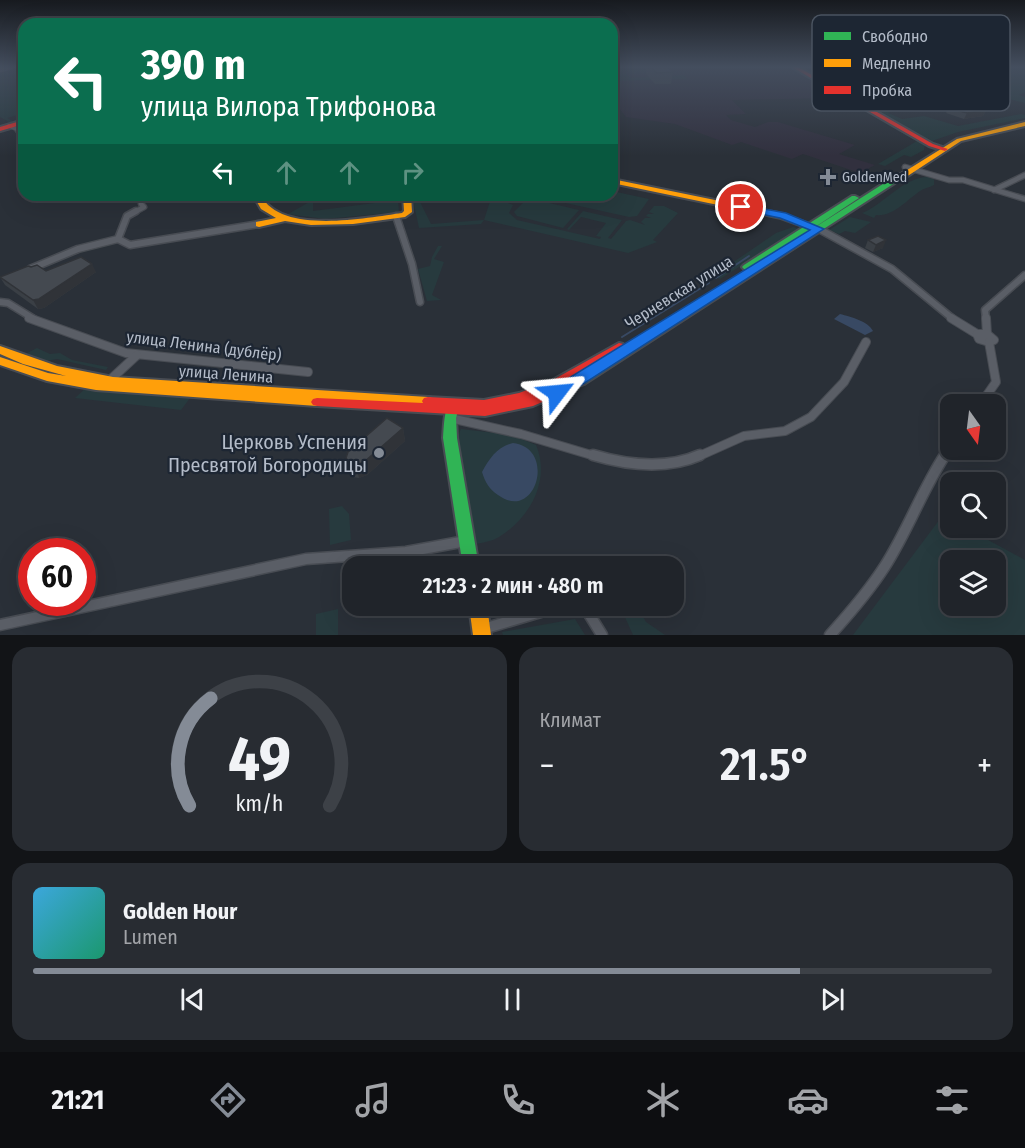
<!DOCTYPE html>
<html lang="ru">
<meta charset="utf-8">
<style>
body{margin:0;font-family:"Fira Sans Condensed",sans-serif;background:#282c32;color:#f1f3f6;height:100vh;display:flex;flex-direction:column;font-size:22px;white-space:nowrap}
*{box-sizing:border-box;margin:0}
p{font-size:20px;color:#a2a4a8}
.icon{flex:none;width:33px;height:33px;fill:none;stroke:currentColor;stroke-width:2;stroke-linecap:round;stroke-linejoin:round}
.map{position:relative;height:635px;overflow:hidden}
.sheet{display:flex;flex-direction:column;gap:12px;padding:12px;background:#121417;flex:1}
.sheet>*{flex:none}
.hud{position:absolute;left:18px;top:18px;width:600px;height:183px;border-radius:18px;box-shadow:0 6px 24px #0002,0 0 0 2px #3d4147;background:#0b6e4f;color:#fff;overflow:hidden}
.needle{width:39px;rotate:166deg}
.buttons{position:absolute;left:940px;top:394px;display:grid;gap:12px}
.buttons a{display:grid;place-items:center;width:66px;height:66px;border-radius:12px;background:#20242a;box-shadow:0 6px 24px #0002,0 0 0 2px #3d4147;font-size:30px}
.speed{position:absolute;left:18px;top:538px;display:flex;gap:12px;font-size:30px;font-weight:700;text-align:center}
.speed>*{display:grid;place-content:center;width:78px;height:78px;border-radius:50%;background:#20242a;box-shadow:0 6px 24px #0002,0 0 0 2px #3d4147;line-height:1}
.speed .limit{border:9px solid #d22;background:#fff;color:#111}
.pin{position:absolute;display:grid;place-items:center;width:51px;height:51px;color:#fff;margin:-26px;border:3px solid #fff;border-radius:50%;box-shadow:0 2px 6px #0007}
.me{position:absolute;width:66px;margin:-33px;rotate:61deg;stroke-linejoin:round;filter:drop-shadow(0 0 4px #0008)}
.turn{display:flex;align-items:center;gap:21px;height:126px;padding:0 24px;font-size:27px}
.turn .icon{width:78px;height:78px;stroke-width:2.5}
.turn b{display:block;font-size:42px;line-height:51px}
.lanes{display:flex;align-items:center;height:57px;padding:0 24px;background:#0003;justify-content:center;gap:30px;direction:ltr}
.lanes .off{opacity:.35}
.big{font-size:45px;font-weight:600;line-height:1.1}
.sheet .widget{flex:1;display:flex;flex-direction:column;justify-content:center;gap:9px;min-width:0;padding:0 21px;border-radius:18px;background:#282c32}
.sheet .dial{align-items:center;gap:0}
.dial svg{height:156px;overflow:visible;fill:none;stroke:#3d4147;stroke-width:7;stroke-linecap:round;text-anchor:middle}
.dial text{fill:#f1f3f6;stroke:none}
.song{display:flex;align-items:center;gap:18px}
.cover{width:72px;height:72px;border-radius:9px;background:linear-gradient(135deg,hsl(200 70% 55%),hsl(160 70% 35%))}
.played{height:6px;border-radius:3px;background:linear-gradient(90deg,#848b96 80%,#3d4147 80%)}
.keys{display:flex;justify-content:space-around;direction:ltr}
.heat{display:flex;justify-content:space-between;align-items:center;font-size:33px;direction:ltr}
.sheet .tiles{flex:1;display:grid;gap:12px;grid-template-columns:1fr 1fr}
.widget:last-child{grid-column:span 2}
.trip{position:absolute;left:342px;top:556px;width:342px;height:60px;border-radius:18px;background:#20242a;box-shadow:0 6px 24px #0002,0 0 0 2px #3d4147;font-weight:600;line-height:60px;text-align:center}
.dock{display:flex;height:96px;justify-content:space-around;align-items:center;background:#0d0e11;color:#a2a4a8}
.dock .icon{width:42px;height:42px}
.dock .active{color:#848b96}
.dock b{font-size:27px;color:#f1f3f6}
.map>svg:first-child{display:block}
.medical{fill:#31303e}
.green{fill:#273a3e;fill-rule:evenodd}
.water{fill:#384963}
.lines{fill:none;stroke-linecap:round;stroke-linejoin:round}
.stream{stroke:#384963;stroke-width:2}
.street-far4-casing{stroke:#484c53;stroke-width:5}
.street-far3-casing{stroke:#484c53;stroke-width:7}
.street-far2-casing{stroke:#484c53;stroke-width:9}
.street-far1-casing{stroke:#484c53;stroke-width:10}
.street-casing{stroke:#484c53;stroke-width:13}
.fast-casing{stroke:#484c53;stroke-width:4}
.slow-casing{stroke:#484c53;stroke-width:4}
.jam-casing{stroke:#484c53;stroke-width:4}
.street-far4{stroke:#5a5e66;stroke-width:4}
.street-far3{stroke:#5a5e66;stroke-width:4.5}
.street-far2{stroke:#5a5e66;stroke-width:6}
.street-far1{stroke:#5a5e66;stroke-width:8}
.street{stroke:#5a5e66;stroke-width:10}
.fast{fill:#30b455;fill-rule:evenodd}
.slow{fill:#ff9f0a;fill-rule:evenodd}
.jam{fill:#e5322d;fill-rule:evenodd}
.wall{fill:#3a3f45}
.shaded-wall{fill:#303338}
.building{fill:#444950;stroke:#303338;stroke-width:1.5}
.route{fill:#1a73e8;stroke:#114b97;stroke-width:1.5}
.poi-dot{fill:#848b96;stroke:#1d2633;stroke-width:2}
.labels{text-anchor:middle;dominant-baseline:central;stroke-width:4.5;stroke-linejoin:round;paint-order:stroke}
.far-poi-label{font-size:14px;fill:#b4bcc9;stroke:#1d2633;text-anchor:start}
.street-label{font-size:16px;fill:#b4bcc9;stroke:#1d2633}
.near-poi-label{font-size:20px;fill:#b4bcc9;stroke:#1d2633;text-anchor:end}
.key{fill:#1d2633;stroke:#4a5360;stroke-width:1.5}
.key-label{font-size:16px;fill:#b4bcc9}
</style>
<div class="map">
<svg width="1025" height="635" viewBox="0 0 1025 635">
<rect width="100%" height="100%" fill="#2a3038"/>
<polygon class="medical" points="612,67 788,67 827,90 819,90 831,98 732,100 746,114 726,115 731,120 755,127 768,122 778,122 855,145 839,154 875,165 860,173 803,154 792,159 741,142 732,145 675,124 626,117 612,99"/>
<g class="green">
<polygon points="15,67 24,67 24,105 22,107 24,113 7,118 14,122 11,123 0,117 0,71"/>
<polygon points="612,67 643,67 649,70 648,73 627,74 631,78 684,75 687,79 612,81"/>
<path d="M846,67H1025V92L1019,95L1025,97V103L1000,97L1007,88L967,81C964,84 960,88 956,90C932,104 870,78 846,67Z"/>
<polygon points="883,109 892,111 888,113 902,119 924,116 958,126 1021,114 1025,115 1025,118 958,132 932,141 880,113"/>
<polygon points="875,118 922,142 925,145 924,150 911,157 904,155 885,166 878,164 917,141"/>
<path d="M928,177L934,179V185C929,188 924,188 920,191C907,200 893,217 876,215L874,218L862,213C882,206 903,177 928,177Z"/>
<polygon points="612,191 649,199 637,216 629,217 534,196 612,195"/>
<polygon points="492,195 497,195 500,200 513,205 509,213 517,220 600,239 601,237 596,236 606,223 581,217 569,230 567,229 583,211 622,220 608,238 611,239 626,221 630,220 645,225 641,222 645,218 651,218 646,216 648,214 654,214 649,212 654,206 664,206 678,213 653,240 657,242 628,253 484,220 481,224 419,228 413,200 419,200 431,224 484,220"/>
<polygon points="528,198 579,210 563,228 517,216 514,212"/>
<polygon points="313,200 313,211 398,200 399,212 325,219 288,214"/>
<polygon points="850,217 871,222 855,233 845,231 839,234 829,230"/>
<polygon points="793,227 799,229 720,279 713,276 776,233"/>
<polygon points="438,246 442,246 434,259 444,262 432,295 441,300 427,301 418,269 430,266 432,257"/>
<polygon points="37,348 50,354 60,353 72,360 108,367 106,370 57,359 46,361 27,353"/>
<polygon points="86,388 190,398 181,410 75,398"/>
<path d="M461,429L512,435L536,445C551,480 530,518 499,537C493,541 484,542 477,544C473,523 452,443 461,429Z"/>
<polygon points="342,506 349,514 351,540 330,545 329,509"/>
<path d="M943,515L951,520V528H966L1025,560V635H853ZM951,561H996V606H951Z"/>
<polygon points="620,606 656,606 655,610 640,612 646,622 665,635 633,635"/>
<polygon points="338,609 338,635 316,635 316,614"/>
<polygon points="575,619 585,635 503,635 502,632"/>
</g>
<g class="water">
<path d="M840,314C851,317 868,321 873,331L865,335L834,319Z"/>
<path d="M513,443C557,448 536,523 498,495C489,489 485,482 482,472C490,458 497,447 513,443Z"/>
</g>
<g class="lines">
<g class="stream">
<polyline points="716,278 749,256"/>
<polyline points="622,337 709,283"/>
</g>
<defs>
<g id="street-far4">
<polyline points="0,70 12,67"/>
<polyline points="9,126 22,131"/>
</g>
<g id="street-far3">
<polyline points="18,130 24,132"/>
<polyline points="905,167 949,180 963,180 1025,199"/>
<polyline points="994,190 1025,175"/>
<polyline points="133,213 144,207 141,204 142,195"/>
</g>
<g id="street-far2">
<polyline points="396,216 412,264 420,302"/>
<polyline points="819,229 892,269 953,319"/>
<polyline points="118,239 130,245 259,224"/>
<polyline points="30,269 78,249 118,239 127,216 136,211"/>
<polyline points="0,302 8,303 34,319"/>
<polyline points="986,319 985,310 1025,275"/>
</g>
<g id="street-far1">
<polyline points="29,318 126,353 308,372"/>
<polyline points="951,318 977,334"/>
<polyline points="986,318 987,334"/>
<polygon points="977,334 987,334 994,340 989,342 979,339"/>
<polyline points="110,380 137,355"/>
<polyline points="980,405 996,382 989,342"/>
<polyline points="450,418 521,434 598,457"/>
<polyline points="697,457 744,436 785,431 811,417 844,382 866,342"/>
<polyline points="944,457 951,447"/>
</g>
<g id="street">
<path d="M593,455C627,465 666,470 700,455"/>
<polyline points="581,606 586,609 602,635"/>
<polyline points="0,625 306,559 406,552 466,541"/>
<polyline points="483,629 561,606"/>
<path d="M830,635C850,613 869,591 885,566C908,530 922,490 945,455"/>
</g>
<g id="fast">
<polygon points="897,175 904,177 584,384 576,384 574,381 576,378 748,270 744,269 742,267 744,265 852,196 855,196 859,198 806,233"/>
<path d="M454,399L458,400L460,403L456,418L457,438L479,567H463L443,438C444,424 444,412 450,400Z"/>
</g>
<g id="slow">
<polygon points="1025,122 1025,126 961,141 903,179 896,177 957,139"/>
<polygon points="612,179 783,214 823,229 819,232 781,218 612,183"/>
<path d="M253,195H261C280,235 366,218 402,213L404,211L403,195H411L412,212L405,217L353,224L311,225L285,221L259,227L256,226V222L276,218L261,209Z"/>
<polygon points="0,346 57,366 113,377 428,397 432,398 434,401 432,404 428,405 322,399 323,402 321,405 317,406 96,390 47,381 0,365 0,357 48,373 66,376 23,364 0,354"/>
<polygon points="469,606 487,606 491,635 473,635"/>
</g>
<g id="jam">
<polygon points="792,67 798,67 933,144 948,149 945,151 929,146"/>
<polygon points="24,120 24,124 0,131 0,127"/>
<polygon points="619,343 623,344 625,347 623,350 575,378 584,378 586,381 584,384 533,406 485,416 317,406 313,405 311,402 313,399 317,398 423,403 422,401 424,398 428,397 484,400 519,393 551,381"/>
</g>
</defs>
<use href="#street-far4" class="street-far4-casing"/>
<use href="#street-far3" class="street-far3-casing"/>
<use href="#street-far2" class="street-far2-casing"/>
<use href="#street-far1" class="street-far1-casing"/>
<use href="#street" class="street-casing"/>
<use href="#fast" class="fast-casing"/>
<use href="#slow" class="slow-casing"/>
<use href="#jam" class="jam-casing"/>
<use href="#street-far4" class="street-far4"/>
<use href="#street-far3" class="street-far3"/>
<use href="#street-far2" class="street-far2"/>
<use href="#street-far1" class="street-far1"/>
<use href="#street" class="street"/>
<use href="#fast" class="fast"/>
<use href="#slow" class="slow"/>
<use href="#jam" class="jam"/>
</g>
<g class="wall">
<polygon points="646,67 668,67 673,72 671,84 655,84 646,74"/>
<polygon points="949,108 986,110 983,116 964,119 946,113"/>
<polygon points="868,240 883,248 873,252 865,248"/>
<polygon points="31,267 46,271 96,272 44,308 38,309 5,285 0,277"/>
<polygon points="403,428 405,441 367,475 359,478 353,477 349,471 346,458"/>
</g>
<g class="shaded-wall">
<polygon points="986,110 983,116 964,119 967,113"/>
<polygon points="886,240 883,248 873,252 876,245"/>
<polygon points="92,264 96,272 44,308 38,309 33,300"/>
<polygon points="403,428 405,441 367,475 359,478 356,465"/>
</g>
<g class="building">
<polygon points="651,67 668,67 673,72 657,73"/>
<polygon points="968,104 986,110 967,113 949,108"/>
<polygon points="878,236 886,240 876,245 868,240"/>
<polygon points="81,257 92,264 39,299 33,300 0,277 28,266 31,267 37,265 46,271"/>
<polygon points="387,418 403,428 364,462 356,465 350,464 346,458 348,452"/>
</g>
<linearGradient id="sky" x2="0" y2="1"><stop stop-color="#171a1f"/><stop offset="0.43" stop-color="#444e5e"/><stop offset="1" stop-color="#444e5e" stop-opacity="0"/></linearGradient>
<rect width="1025" height="156" fill="url(#sky)"/>
<polygon class="route" points="737,204 786,213 824,229 563,397 551,397 549,393 551,389 810,230 780,218 737,209"/>
<g class="poi-dot">
<path d="M825 168h6v6h6v6h-6v6h-6v-6h-6v-6h6z"/>
<circle cx="379" cy="453" r="6"/>
</g>
<g class="labels">
<g class="far-poi-label">
<text x="842" y="177">GoldenMed</text>
</g>
<g class="street-label">
<text transform="translate(679 292) rotate(-32)">Черневская улица</text>
<text transform="translate(204 346) rotate(7)">улица Ленина (дублёр)</text>
<text transform="translate(226 374) rotate(4)">улица Ленина</text>
</g>
<g class="near-poi-label">
<text x="367" y="442">Церковь Успения<tspan x="367" dy="23">Пресвятой Богородицы</tspan></text>
</g>
</g>
<rect x="812" y="15" width="198" height="96" rx="9" class="key"/>
<rect x="824" y="32" width="27" height="8" fill="#30b455"/>
<rect x="824" y="59" width="27" height="8" fill="#ff9f0a"/>
<rect x="824" y="86" width="27" height="8" fill="#e5322d"/>
<g class="key-label">
<text x="862" y="42">Свободно</text>
<text x="862" y="69">Медленно</text>
<text x="862" y="96">Пробка</text>
</g>
</svg>
<div class="buttons">
<a><svg class="needle" viewBox="-14 -14 28 28"><path d="M0-13l5 13h-10z" fill="#e53935"/><path d="M0 13l5-13h-10z" fill="#a2a4a8"/></svg></a>
<a><svg class="icon" aria-label="search" viewBox="0 0 24 24"><circle cx="10" cy="10" r="6"/><path d="M15 15l6 6"/></svg></a>
<a><svg class="icon" aria-label="layers" viewBox="0 0 24 24"><path d="M12 4l9 5-9 5-9-5zM3 14l9 5 9-5"/></svg></a>
</div>
<div class="speed"><div class="limit">60</div></div>
<div class="pin" style="left:741px;top:207px;background:#d93025"><svg class="icon" aria-label="arrive" viewBox="0 0 24 24"><path d="M6 21V4h12l-3 4 3 4H6"/></svg></div>
<svg class="me" style="left:557px;top:393px" viewBox="-20 -20 40 40"><path d="M0-17L14 15 0 8-14 15z" fill="#1a73e8" stroke="#fff" stroke-width="4"/></svg>
<div class="trip">21:23 · 2 мин · 480 m</div>
<div class="hud">
<div class="turn"><svg class="icon" aria-label="left" viewBox="0 0 24 24"><path d="M17 20v-9H6M10 6l-5 5 5 5"/></svg><div><b>390 m</b>улица Вилора Трифонова</div></div>
<div class="lanes"><svg class="icon" aria-label="left" viewBox="0 0 24 24"><path d="M17 20v-9H6M10 6l-5 5 5 5"/></svg><svg class="icon off" aria-label="ahead" viewBox="0 0 24 24"><path d="M12 20V5M6 11l6-6 6 6"/></svg><svg class="icon off" aria-label="ahead" viewBox="0 0 24 24"><path d="M12 20V5M6 11l6-6 6 6"/></svg><svg class="icon off" aria-label="right" viewBox="0 0 24 24"><path d="M7 20v-9h11M14 6l5 5-5 5"/></svg></div>
</div>
</div>
<section class="sheet">
<div class="tiles">
<div class="widget dial"><svg viewBox="0 0 100 80">
<path d="M14 69A42 42 0 1 1 86 69"/>
<path d="M14 69A42 42 0 0 1 25 14" stroke="#848b96"/>
<text x="50" y="56" font-size="32" font-weight="700">49</text>
<text x="50" y="72" font-size="11">km/h</text>
</svg></div>
<div class="widget"><p>Климат</p>
<div class="heat"><a>−</a><b class="big">21.5°</b><a>+</a></div>
</div>
<div class="widget">
<div class="song"><i class="cover"></i><div><b>Golden Hour</b><p>Lumen</p></div></div>
<div class="played"></div>
<div class="keys"><svg class="icon" aria-label="previous" viewBox="0 0 24 24"><path d="M18 5L8 12l10 7zM5 5v14"/></svg><svg class="icon" aria-label="pause" viewBox="0 0 24 24"><path d="M8 5v14M16 5v14"/></svg><svg class="icon" aria-label="next" viewBox="0 0 24 24"><path d="M6 5l10 7-10 7zM19 5v14"/></svg></div>
</div>
</div>
</section>
<nav class="dock">
<b>21:21</b>
<svg class="icon active" aria-label="directions" viewBox="0 0 24 24"><path d="M12 3l9 9-9 9-9-9zM9 14v-3h6M13 9l2 2-2 2"/></svg>
<svg class="icon" aria-label="music" viewBox="0 0 24 24"><path d="M9 18V5l10-2v13"/><circle cx="6" cy="18" r="3"/><circle cx="16" cy="16" r="3"/></svg>
<svg class="icon" aria-label="phone" viewBox="0 0 24 24"><path d="M5 4h4l2 5-3 2q2 4 5 5l2-3 5 2v4C11 20 4 13 5 4z"/></svg>
<svg class="icon" aria-label="climate" viewBox="0 0 24 24"><path d="M12 3v18M4 7l16 10M4 17L20 7"/></svg>
<svg class="icon" aria-label="car" viewBox="0 0 24 24"><path d="M5 17H2v-5l4-1 3-4h7l3 4 3 1v5h-3M9 17h6M6 11h13"/><circle cx="7" cy="17" r="2"/><circle cx="17" cy="17" r="2"/></svg>
<svg class="icon" aria-label="filters" viewBox="0 0 24 24"><path d="M4 7h16M4 17h16"/><circle cx="9" cy="7" r="2"/><circle cx="15" cy="17" r="2"/></svg>
</nav>
